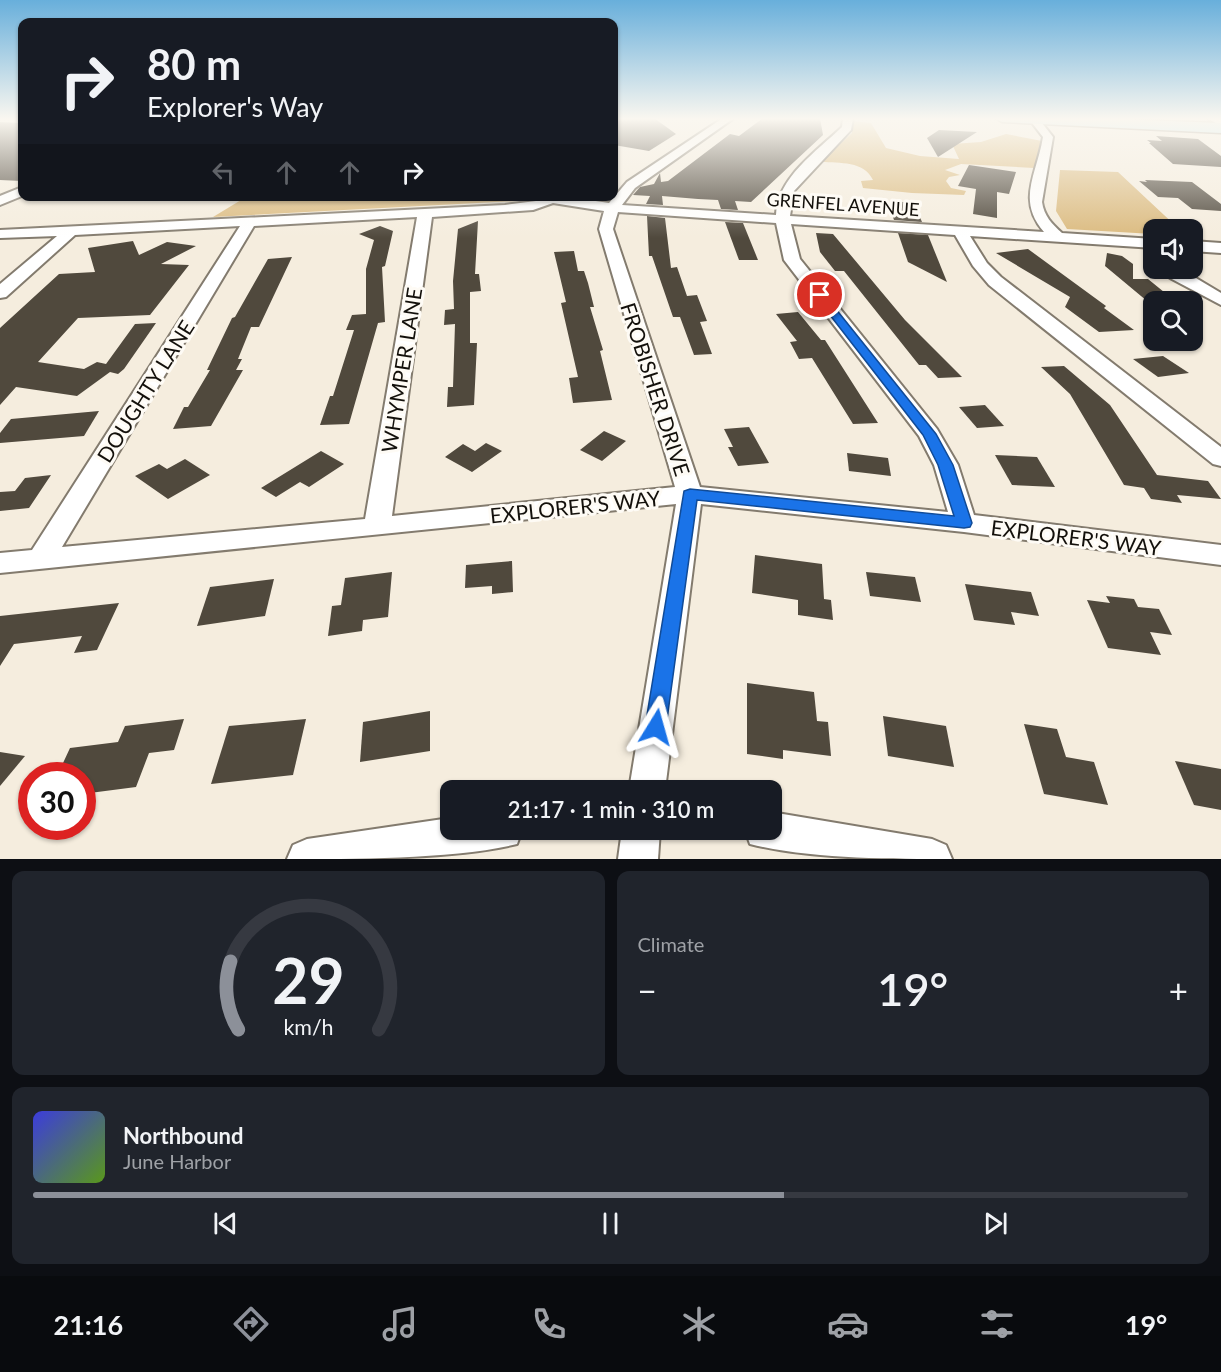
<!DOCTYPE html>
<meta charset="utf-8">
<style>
body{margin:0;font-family:Lato,sans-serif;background:#20242c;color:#f1f3f6;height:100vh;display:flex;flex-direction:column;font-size:22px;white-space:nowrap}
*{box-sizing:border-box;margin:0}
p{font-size:20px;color:#9ea1a6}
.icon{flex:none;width:33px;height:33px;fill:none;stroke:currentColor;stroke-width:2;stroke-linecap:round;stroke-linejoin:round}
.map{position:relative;height:859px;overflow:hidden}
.sheet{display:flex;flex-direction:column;gap:12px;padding:12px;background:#0d0f14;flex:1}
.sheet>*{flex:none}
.hud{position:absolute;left:18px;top:18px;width:600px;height:183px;border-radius:12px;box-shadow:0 2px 4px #0004;background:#171b24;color:#f1f3f6;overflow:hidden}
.controls{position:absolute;left:1143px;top:219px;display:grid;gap:12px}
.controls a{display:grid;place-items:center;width:60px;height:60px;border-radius:12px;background:#171b24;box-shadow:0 2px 4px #0004;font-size:30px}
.speed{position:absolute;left:18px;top:762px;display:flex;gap:12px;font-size:30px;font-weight:700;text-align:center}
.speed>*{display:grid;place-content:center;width:78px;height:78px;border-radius:50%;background:#171b24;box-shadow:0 2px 4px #0004;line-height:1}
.speed .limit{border:9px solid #d22;background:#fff;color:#111}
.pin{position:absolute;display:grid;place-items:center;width:51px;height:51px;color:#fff;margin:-26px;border:3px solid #fff;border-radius:50%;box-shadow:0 2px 6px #0007}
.me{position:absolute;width:66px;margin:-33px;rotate:8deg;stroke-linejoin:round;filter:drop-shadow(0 0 4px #0008)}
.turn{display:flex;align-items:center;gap:21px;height:126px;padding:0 30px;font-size:27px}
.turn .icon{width:78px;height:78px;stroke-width:2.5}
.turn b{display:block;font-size:42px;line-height:51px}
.lanes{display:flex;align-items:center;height:57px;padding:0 30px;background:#0003;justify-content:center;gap:30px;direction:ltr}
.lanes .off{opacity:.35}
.big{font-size:45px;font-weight:600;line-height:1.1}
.sheet .widget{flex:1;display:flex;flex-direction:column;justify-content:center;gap:9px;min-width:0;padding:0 21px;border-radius:12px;background:#20242c}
.sheet .dial{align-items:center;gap:0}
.dial svg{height:156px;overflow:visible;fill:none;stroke:#363941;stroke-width:7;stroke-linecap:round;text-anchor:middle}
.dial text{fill:#f1f3f6;stroke:none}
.song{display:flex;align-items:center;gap:18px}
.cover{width:72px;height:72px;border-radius:9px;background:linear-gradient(135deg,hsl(240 70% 55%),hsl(90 70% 35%))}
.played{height:6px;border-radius:3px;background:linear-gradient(90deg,#8c9099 65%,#363941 65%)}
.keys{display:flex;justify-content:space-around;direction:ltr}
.heat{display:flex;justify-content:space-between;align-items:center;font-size:33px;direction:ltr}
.sheet .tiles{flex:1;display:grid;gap:12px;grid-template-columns:1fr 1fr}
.widget:last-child{grid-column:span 2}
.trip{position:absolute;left:440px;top:780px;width:342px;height:60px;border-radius:12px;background:#171b24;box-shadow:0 2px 4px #0004;font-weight:600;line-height:60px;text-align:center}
.menu{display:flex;height:96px;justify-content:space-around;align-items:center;background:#090b0e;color:#9ea1a6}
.menu .icon{width:42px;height:42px}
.menu .current{color:#8c9099}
.menu b{font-size:27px;color:#f1f3f6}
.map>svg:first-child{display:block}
.green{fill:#dbbb80}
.building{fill:#50493d}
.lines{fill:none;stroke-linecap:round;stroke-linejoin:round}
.minor-casing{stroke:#837b6e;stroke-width:4}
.secondary-casing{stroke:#837b6e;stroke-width:3}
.minor{fill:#fff;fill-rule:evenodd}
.secondary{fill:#beecf9;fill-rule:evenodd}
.route{fill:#1a73e8;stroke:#114b97;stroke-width:1.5}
.labels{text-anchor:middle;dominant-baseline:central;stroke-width:6;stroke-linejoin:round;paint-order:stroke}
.far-street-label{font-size:18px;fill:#13100b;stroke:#fefbf5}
.street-label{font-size:21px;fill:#13100b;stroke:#fefbf5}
</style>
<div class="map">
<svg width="1221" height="859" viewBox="0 0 1221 859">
<rect width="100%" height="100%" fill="#f5edde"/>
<g class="green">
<path d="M852,121L871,123L886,148L920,156L959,159L952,144L981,142L1006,134L1042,141L1034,168L961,164L945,170L960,175L949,177L946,181L951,188L966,191L964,195L912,193L863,188L861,181L873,180C864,161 840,163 821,162L852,133Z"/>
<polygon points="1060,170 1118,172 1179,229 1154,230 1153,234 1067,229 1056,211"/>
<polygon points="513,196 520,198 517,201 213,217 246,197"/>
</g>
<g class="building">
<polygon points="614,118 654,118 676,134 649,151 614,145"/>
<polygon points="763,118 820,118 823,135 751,202 735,201 738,210 721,209 718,200 698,199 662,196 663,205 646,204 650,196 633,195 640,187 654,184 660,173 661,182 668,181 730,134 739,136"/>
<polygon points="0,122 22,123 22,181 0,180"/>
<polygon points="939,130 977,132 938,157 927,138"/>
<polygon points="1156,136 1198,139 1221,156 1221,167 1173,164 1149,143 1151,143 1147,140 1162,141"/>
<polygon points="969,165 1016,172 1009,194 997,192 997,218 973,214 976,189 958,186"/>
<polygon points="1145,180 1192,182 1221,204 1221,211 1192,209 1178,198 1158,197 1139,181 1147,182"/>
<polygon points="893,201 914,203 922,222 894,220 889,206 894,206"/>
<polygon points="647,216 665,218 671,268 677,267 687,296 697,295 707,321 700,322 712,354 694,355 680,317 673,317 652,256 649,256"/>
<polygon points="478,221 475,274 479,274 481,291 470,292 470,343 477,343 474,405 447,407 448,387 453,387 455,324 444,325 445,310 454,309 453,281 458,229"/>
<polygon points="725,222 743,223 758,260 739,260"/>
<polygon points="380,226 393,231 385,266 382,267 385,322 378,323 349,424 320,425 330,396 333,396 354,330 346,330 352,315 366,314 366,269 374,240 359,234"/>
<polygon points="816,233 833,234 905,320 962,377 938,378 926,365 919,365 844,271 835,271 820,252"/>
<polygon points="898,233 928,235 947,282 908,262"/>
<polygon points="133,241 139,255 167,242 196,246 161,264 189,265 150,315 78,318 38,362 84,369 97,362 106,364 135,324 156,323 124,369 118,374 110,372 77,396 16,387 0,405 0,328 59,274 95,272 88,248"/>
<polygon points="1028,249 1106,306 1104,308 1134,330 1099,332 1065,307 1070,297 996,253"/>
<polygon points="574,251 578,271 584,271 588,283 594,307 590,307 603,350 600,351 612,400 573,403 569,378 578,377 561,303 566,302 554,252"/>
<polygon points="1107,253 1122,256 1133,264 1133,279 1148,279 1175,301 1147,301 1105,266"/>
<polygon points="292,257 259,327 251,327 238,359 242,359 236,370 243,370 211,426 173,429 184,407 188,407 210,370 207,370 232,318 235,317 268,259"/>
<polygon points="798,312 821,340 825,340 878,423 853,424 812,358 799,359 790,342 797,341 776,314"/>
<polygon points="1163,356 1189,373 1158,377 1133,359"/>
<polygon points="1064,366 1110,405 1157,475 1208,481 1221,499 1177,495 1182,503 1151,499 1144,488 1124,485 1070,394 1041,367"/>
<polygon points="985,405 1004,426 977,428 959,407"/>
<polygon points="99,411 84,436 0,443 0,433 11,419"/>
<polygon points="749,427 769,463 738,466 728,447 733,447 724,429"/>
<polygon points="604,431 626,441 602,461 580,450"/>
<polygon points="486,443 502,451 472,472 445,457 463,444 475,451"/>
<polygon points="321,451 344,464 309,487 300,482 276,497 261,488"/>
<polygon points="847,453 888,458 891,476 849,471"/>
<polygon points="995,455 1037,457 1055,487 1012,485"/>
<polygon points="185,459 210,475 168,499 135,476 159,464 167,469"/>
<polygon points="51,475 29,508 0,511 0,492 15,491 25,478"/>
<polygon points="755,555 822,564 824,599 831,600 833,620 798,615 798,600 752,593"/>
<polygon points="512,561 513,592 492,594 492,586 465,588 466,565"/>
<polygon points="392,572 388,617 363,620 362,631 328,636 332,606 341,605 345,578"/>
<polygon points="866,572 915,577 921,602 870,596"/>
<polygon points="274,579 265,616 197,626 210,587"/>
<polygon points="965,584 1031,592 1039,616 1011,612 1015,625 974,620"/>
<polygon points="1106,596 1134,599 1138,607 1159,609 1172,635 1150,632 1161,655 1108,648 1087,600 1110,603"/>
<polygon points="119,603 97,650 74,653 82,636 14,644 0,666 0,616"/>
<polygon points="747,683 814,692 817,721 828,722 831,756 783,750 783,759 747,754"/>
<polygon points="430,711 430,751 360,762 363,722"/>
<polygon points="883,716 946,726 954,767 888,756"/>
<polygon points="184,719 174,750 149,753 136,787 82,794 82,776 57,776 70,748 118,742 125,726"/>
<polygon points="306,719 293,775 211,784 229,726"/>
<polygon points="1024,724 1057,729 1066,757 1094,762 1108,805 1044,794"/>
<polygon points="0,752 25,756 0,786"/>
<polygon points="1175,761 1221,769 1221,810 1194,805"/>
</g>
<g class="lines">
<defs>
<g id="minor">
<path d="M723,118H734L635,188L622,205L776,215C777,178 817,151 842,127L843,118H853L851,130L794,191L790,216L1044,232C1016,200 1037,174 1043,137L1029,119L1038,118L1053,137L1042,202C1044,216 1052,224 1062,233L1154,239V248L970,236L987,263L1001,277L1221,447V466L1213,464L989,285L973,266L955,235L791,224L800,259L937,429L958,465L974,515L1221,545V565L964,532L701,504L665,790H629L676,504L0,573V553L32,550L240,226L75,235L6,297L0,298V284L57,236L0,238V230L505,205L536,201L526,196H562L609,203L627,182ZM553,203L604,211L599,229L675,487L392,516L432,217L533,210ZM618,212L776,223L784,260L919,436L934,465L948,512L700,487L613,229ZM417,217L365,519L62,547L254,226Z"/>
<polygon points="1207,118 1221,119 1221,126"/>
<polygon points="22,187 22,196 0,205 0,196"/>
<polygon points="1192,241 1221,243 1221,253 1192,251"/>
<polygon points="1162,268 1179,268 1221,293 1221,305 1170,278"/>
<path d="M771,812L932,839L946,845L952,859C889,859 810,859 750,844L745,830H771Z"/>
<path d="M450,818V830H522L517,844C457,859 353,859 287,859L293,845L307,839Z"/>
<polygon points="622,830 660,830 658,859 618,859"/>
</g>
<polygon id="secondary" points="995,118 1093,118 1221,123 1221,133 1002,122"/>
</defs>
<use href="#minor" class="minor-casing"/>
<use href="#secondary" class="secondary-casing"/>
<use href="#minor" class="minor"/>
<use href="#secondary" class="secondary"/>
</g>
<linearGradient id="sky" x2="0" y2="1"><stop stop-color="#68afdb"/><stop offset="0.5" stop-color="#faf7f0"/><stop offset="1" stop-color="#faf7f0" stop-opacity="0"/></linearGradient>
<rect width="1221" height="238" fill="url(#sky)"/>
<polygon class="route" points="820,292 823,293 936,434 953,465 972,523 970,527 964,528 697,500 666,727 663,734 656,737 648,734 645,727 684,491 690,489 954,516 938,465 923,435 816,297 815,295"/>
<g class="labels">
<g class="far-street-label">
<text transform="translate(843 204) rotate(4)">GRENFEL AVENUE</text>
</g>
<g class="street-label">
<text transform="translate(401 370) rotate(-81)">WHYMPER LANE</text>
<text transform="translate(656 389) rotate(72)">FROBISHER DRIVE</text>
<text transform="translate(145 391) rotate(-58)">DOUGHTY LANE</text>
<text transform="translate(575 506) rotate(-6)">EXPLORER'S WAY</text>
<text transform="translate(1076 537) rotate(7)">EXPLORER'S WAY</text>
</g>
</g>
</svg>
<div class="controls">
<a><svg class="icon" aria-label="sound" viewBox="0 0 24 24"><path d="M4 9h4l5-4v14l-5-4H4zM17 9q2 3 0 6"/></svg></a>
<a><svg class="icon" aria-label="search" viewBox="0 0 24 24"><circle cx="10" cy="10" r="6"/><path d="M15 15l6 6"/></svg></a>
</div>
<div class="speed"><div class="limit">30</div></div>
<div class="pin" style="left:820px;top:295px;background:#d93025"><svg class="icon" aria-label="arrive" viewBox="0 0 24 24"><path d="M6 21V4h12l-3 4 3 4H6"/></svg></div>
<svg class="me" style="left:656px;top:727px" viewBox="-20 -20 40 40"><path d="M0-17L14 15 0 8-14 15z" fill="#1a73e8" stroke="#fff" stroke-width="4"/></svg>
<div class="trip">21:17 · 1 min · 310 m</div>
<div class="hud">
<div class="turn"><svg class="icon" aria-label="right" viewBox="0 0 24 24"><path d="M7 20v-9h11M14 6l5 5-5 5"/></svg><div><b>80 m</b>Explorer's Way</div></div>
<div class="lanes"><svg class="icon off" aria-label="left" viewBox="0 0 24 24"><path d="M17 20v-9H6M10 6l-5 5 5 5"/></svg><svg class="icon off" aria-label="ahead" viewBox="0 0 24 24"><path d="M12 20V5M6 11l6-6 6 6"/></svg><svg class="icon off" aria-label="ahead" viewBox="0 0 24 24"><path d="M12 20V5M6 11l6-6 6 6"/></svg><svg class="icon" aria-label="right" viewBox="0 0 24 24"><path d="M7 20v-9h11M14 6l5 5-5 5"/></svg></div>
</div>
</div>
<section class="sheet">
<div class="tiles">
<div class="widget dial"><svg viewBox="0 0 100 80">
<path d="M14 69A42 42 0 1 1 86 69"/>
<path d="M14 69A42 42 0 0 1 10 34" stroke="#8c9099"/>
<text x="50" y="56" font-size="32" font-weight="700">29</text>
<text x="50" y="72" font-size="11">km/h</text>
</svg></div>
<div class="widget"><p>Climate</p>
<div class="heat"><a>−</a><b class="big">19°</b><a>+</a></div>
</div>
<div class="widget">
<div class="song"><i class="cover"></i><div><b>Northbound</b><p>June Harbor</p></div></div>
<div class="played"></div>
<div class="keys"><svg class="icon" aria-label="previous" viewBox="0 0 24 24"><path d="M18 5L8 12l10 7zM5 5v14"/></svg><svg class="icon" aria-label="pause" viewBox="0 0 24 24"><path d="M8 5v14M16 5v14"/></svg><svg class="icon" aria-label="next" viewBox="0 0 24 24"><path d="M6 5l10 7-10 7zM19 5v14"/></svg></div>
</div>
</div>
</section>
<nav class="menu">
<b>21:16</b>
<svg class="icon current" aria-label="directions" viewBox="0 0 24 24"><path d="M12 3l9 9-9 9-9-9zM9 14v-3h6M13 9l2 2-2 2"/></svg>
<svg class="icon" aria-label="music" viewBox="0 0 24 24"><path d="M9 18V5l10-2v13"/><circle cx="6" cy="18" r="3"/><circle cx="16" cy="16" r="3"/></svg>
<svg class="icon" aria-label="phone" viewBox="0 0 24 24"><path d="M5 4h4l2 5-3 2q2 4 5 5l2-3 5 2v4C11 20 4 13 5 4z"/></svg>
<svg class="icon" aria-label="climate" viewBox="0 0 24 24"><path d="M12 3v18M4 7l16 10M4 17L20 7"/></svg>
<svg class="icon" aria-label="car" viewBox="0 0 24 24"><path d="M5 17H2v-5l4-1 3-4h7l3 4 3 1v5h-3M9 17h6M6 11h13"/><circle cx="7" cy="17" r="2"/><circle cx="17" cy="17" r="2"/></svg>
<svg class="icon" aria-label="filters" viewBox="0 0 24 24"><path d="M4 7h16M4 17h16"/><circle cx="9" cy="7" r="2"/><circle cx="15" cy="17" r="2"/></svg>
<b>19°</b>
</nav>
